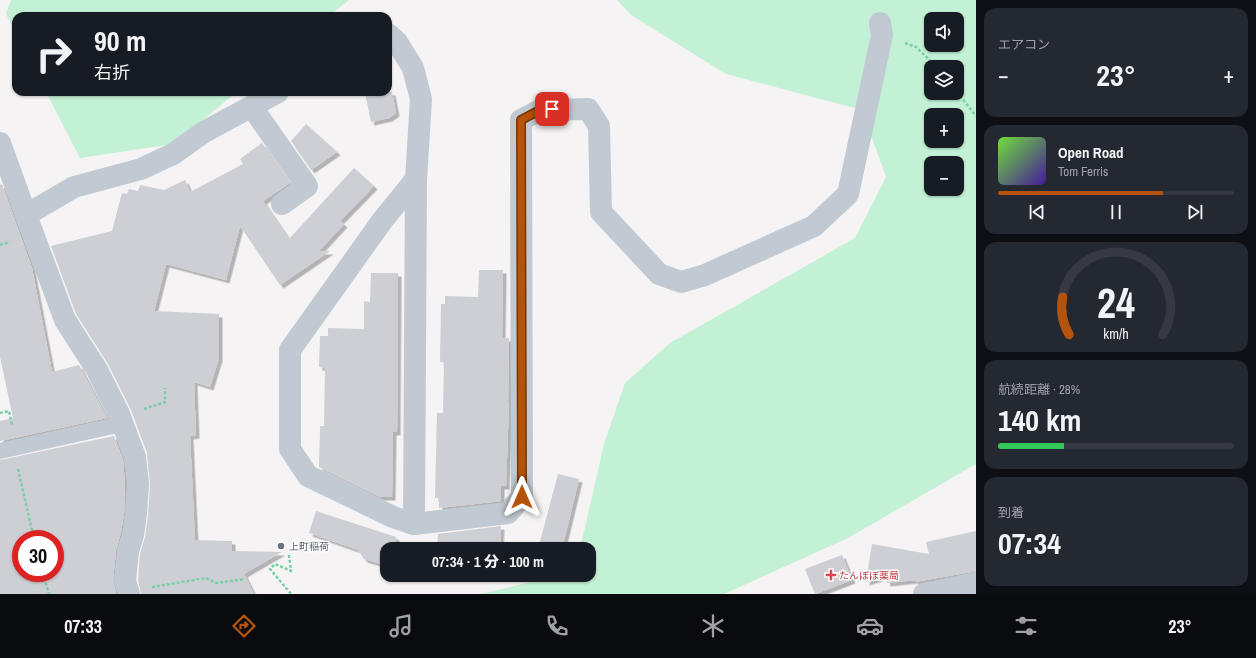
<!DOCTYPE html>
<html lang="ja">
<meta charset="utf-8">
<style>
body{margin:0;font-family:"Archivo Narrow","Noto Sans JP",sans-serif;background:#242831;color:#f1f3f6;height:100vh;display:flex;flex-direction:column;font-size:15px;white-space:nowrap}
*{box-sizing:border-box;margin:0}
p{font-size:13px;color:#9ea1a6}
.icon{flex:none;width:22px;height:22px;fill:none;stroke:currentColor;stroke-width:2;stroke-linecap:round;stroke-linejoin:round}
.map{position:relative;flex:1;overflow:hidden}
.details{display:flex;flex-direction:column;gap:8px;padding:8px;background:#0d0f14;width:280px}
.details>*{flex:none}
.top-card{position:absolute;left:12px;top:12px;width:380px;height:84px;border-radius:12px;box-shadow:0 1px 3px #0004;background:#171b24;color:#f1f3f6;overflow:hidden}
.buttons{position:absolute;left:924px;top:12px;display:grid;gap:8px}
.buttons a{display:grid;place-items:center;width:40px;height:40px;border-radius:8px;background:#171b24;box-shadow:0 1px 3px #0004;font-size:20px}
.speed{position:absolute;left:12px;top:530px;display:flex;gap:8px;font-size:20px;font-weight:700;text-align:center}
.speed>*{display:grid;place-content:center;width:52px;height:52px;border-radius:50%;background:#171b24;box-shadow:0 1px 3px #0004;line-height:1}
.speed .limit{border:6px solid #d22;background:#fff;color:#111}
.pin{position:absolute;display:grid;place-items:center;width:34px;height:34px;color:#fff;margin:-17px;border-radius:8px;box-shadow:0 2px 6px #0006}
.me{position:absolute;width:44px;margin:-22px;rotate:0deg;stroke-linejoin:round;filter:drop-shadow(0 0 3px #0008)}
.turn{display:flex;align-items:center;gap:14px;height:84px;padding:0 16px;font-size:18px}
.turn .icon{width:52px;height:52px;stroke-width:2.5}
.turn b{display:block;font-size:28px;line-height:34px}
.big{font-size:30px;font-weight:800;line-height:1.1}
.details .widget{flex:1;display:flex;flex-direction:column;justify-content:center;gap:6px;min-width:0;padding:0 14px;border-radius:12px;background:#242831}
.details .dial{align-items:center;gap:0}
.dial svg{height:104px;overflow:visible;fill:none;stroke:#363941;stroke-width:7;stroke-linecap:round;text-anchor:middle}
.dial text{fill:#f1f3f6;stroke:none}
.song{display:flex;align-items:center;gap:12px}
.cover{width:48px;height:48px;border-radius:6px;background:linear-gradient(135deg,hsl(100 70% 55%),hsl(260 70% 35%))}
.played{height:4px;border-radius:2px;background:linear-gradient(90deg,#b45309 70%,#363941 70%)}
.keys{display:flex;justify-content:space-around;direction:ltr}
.heat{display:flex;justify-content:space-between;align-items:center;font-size:22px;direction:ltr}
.charge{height:6px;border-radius:3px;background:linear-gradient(90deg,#34c759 28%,#363941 0)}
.trip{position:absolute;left:380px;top:542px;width:216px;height:40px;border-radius:12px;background:#171b24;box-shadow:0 1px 3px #0004;font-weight:800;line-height:40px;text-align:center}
.dock{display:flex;height:64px;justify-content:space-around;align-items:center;background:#090b0e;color:#9ea1a6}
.dock .icon{width:28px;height:28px}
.dock .current{color:#b45309}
.dock b{font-size:18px;color:#f1f3f6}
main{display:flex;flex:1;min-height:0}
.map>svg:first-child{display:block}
.green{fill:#c3f1d5;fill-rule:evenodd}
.building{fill:#cdcfd5;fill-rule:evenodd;filter:url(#shadow)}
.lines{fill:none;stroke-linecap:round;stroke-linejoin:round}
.path{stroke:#7ad0a6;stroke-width:2.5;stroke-dasharray:3 2;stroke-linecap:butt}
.lane{stroke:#c1cad2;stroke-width:16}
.street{stroke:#c1cad2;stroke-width:22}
.route-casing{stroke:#753606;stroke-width:10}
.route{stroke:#b45309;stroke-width:7}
.worship-dot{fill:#6b7280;stroke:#fff;stroke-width:1.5}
.health-dot{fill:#e0444e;stroke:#fff;stroke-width:1.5}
.labels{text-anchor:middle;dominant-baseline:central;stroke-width:3;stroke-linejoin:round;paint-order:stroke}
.worship-label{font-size:10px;fill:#5b616d;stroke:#fff;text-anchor:start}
.health-label{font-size:10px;fill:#be3a42;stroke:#fff;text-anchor:start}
</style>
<main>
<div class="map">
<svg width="976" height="594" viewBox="0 0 976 594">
<defs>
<filter id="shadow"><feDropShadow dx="3.5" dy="3.5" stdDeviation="0" flood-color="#0004"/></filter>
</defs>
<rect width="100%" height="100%" fill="#f5f3f3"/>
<g class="green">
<polygon points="11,0 349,0 329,16 16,16 16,33 6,14"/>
<path d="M617,0H976V464L848,538L724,594H481L560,575H589V549H580L604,444L625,383L670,343L855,238L886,177L862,110L726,74L631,15ZM931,19H957V45H931ZM931,67H957V93H931ZM931,115H957V141H931ZM931,163H957V189H931Z"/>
<polygon points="46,92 237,92 173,144 80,158"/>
</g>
<g class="building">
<polygon points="365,92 392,92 396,113 389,118 371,122"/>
<polygon points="306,124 337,152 311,170 291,141"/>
<polygon points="262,143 290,183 263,201 289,239 354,168 374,186 340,221 344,224 319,251 330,251 280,285 240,226 226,280 166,264 154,311 219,314 219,358 210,387 194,382 196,435 190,436 195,540 232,541 232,551 282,552 244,574 254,594 141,594 138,580 140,554 145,537 148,516 150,485 147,453 131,410 108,364 76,314 51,246 112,231 122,193 127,194 129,189 138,191 140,185 164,190 185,180 190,192 243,164 240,159"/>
<polygon points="2,184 32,268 52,372 79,365 107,418 0,441 0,421 13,418 0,357 0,185"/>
<polygon points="479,270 503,270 502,338 509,338 508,402 509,402 506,486 501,486 501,501 439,508 439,498 435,498 437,413 443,413 444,362 440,362 441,304 445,304 445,296 478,297"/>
<polygon points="371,273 398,273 397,432 393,432 392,497 380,497 319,467 320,426 324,426 325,368 319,367 320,336 328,336 328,328 364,329 364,301 370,302"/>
<path d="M114,436L123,460L125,484L124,513L121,532L116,550L113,580L116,594H0V460ZM21,539H55V573H21Z"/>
<polygon points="558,474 579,479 562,549 538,549"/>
<polygon points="316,511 396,537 396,549 387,549 387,566 364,559 358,550 309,533"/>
<polygon points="501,526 500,549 437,549 438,534"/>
<polygon points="976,531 976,571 915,582 915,580 887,583 886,576 866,582 872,544 929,554 926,542"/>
<polygon points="842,555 852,580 815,594 805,569"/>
</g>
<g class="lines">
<g class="path">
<polyline points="905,43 916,47 937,67"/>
<polyline points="957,92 976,116"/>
<polyline points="0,245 10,242"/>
<polyline points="144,409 165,402 165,388"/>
<polyline points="0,413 9,411 12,425"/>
<polyline points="18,469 34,539"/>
<polyline points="289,555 291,571 275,564 270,569 291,594"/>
<polyline points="43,573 49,594"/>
<polyline points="152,587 206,578 216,583 245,579"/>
</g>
<polyline class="lane" points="0,451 122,424"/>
<g class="street">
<polyline points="388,34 397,42 413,68 421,99 416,179 382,221 290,350 290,449 308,476 393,517 414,524 508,513 522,497 521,120 540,110 588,109 599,126 601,212 659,274 681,282 705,275 814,226 848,194 882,35 880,23"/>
<polyline points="252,107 307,186 282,204"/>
<polyline points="0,143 26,215"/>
<polyline points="414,524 416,179"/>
<polyline points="129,594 125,581 128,551 133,535 136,514 138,484 135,457 119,414 97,370 65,320 26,215 74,187 141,169 173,154 204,132 278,92"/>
<polyline points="924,594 976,583"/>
</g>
</g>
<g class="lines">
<defs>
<polyline id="route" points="522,497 521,120 540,110 552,109"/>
</defs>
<use href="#route" class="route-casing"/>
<use href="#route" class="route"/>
</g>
<circle class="worship-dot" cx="281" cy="546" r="4"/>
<path class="health-dot" d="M829 569h4v4h4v4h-4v4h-4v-4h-4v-4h4z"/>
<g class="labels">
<g class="worship-label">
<text x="289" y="546">上町稲荷</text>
</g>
<g class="health-label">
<text x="839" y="575">たんぽぽ薬局</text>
</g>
</g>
</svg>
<div class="buttons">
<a><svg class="icon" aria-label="sound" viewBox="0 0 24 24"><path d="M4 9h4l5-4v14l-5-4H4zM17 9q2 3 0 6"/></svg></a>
<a><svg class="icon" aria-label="layers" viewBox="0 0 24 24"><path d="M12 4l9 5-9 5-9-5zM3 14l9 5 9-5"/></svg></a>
<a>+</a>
<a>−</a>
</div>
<div class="speed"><div class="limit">30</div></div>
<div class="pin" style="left:552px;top:109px;background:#d93025"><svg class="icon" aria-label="arrive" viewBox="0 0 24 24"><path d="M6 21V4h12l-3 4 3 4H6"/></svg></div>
<svg class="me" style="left:522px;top:497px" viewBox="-20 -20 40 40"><path d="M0-17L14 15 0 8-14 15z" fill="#b45309" stroke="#fff" stroke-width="4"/></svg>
<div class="trip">07:34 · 1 分 · 100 m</div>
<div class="top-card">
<div class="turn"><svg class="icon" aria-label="right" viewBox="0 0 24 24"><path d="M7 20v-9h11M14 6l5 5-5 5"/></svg><div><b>90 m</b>右折</div></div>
</div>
</div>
<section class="details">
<div class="widget"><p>エアコン</p>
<div class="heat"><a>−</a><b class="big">23°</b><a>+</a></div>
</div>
<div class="widget">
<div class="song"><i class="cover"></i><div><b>Open Road</b><p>Tom Ferris</p></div></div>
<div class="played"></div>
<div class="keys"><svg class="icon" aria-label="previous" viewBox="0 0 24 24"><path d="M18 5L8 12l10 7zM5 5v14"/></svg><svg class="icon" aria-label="pause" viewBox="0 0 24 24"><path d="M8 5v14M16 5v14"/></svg><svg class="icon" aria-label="next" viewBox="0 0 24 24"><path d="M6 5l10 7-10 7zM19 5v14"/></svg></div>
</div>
<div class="widget dial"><svg viewBox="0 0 100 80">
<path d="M14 69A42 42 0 1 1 86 69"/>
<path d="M14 69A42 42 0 0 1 9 40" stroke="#b45309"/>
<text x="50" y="56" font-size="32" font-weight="700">24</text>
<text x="50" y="72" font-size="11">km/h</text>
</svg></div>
<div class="widget"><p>航続距離 · 28%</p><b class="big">140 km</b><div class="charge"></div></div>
<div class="widget"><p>到着</p><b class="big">07:34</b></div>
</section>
</main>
<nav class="dock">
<b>07:33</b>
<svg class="icon current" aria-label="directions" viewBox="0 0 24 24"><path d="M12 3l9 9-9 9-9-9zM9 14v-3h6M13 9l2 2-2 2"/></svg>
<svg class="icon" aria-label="music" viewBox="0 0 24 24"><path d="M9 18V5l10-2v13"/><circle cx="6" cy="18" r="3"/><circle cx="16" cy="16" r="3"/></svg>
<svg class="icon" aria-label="phone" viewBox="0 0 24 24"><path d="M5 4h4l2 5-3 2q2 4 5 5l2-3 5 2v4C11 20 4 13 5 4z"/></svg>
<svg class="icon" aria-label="climate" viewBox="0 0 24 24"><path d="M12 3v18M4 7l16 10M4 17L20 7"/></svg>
<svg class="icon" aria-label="car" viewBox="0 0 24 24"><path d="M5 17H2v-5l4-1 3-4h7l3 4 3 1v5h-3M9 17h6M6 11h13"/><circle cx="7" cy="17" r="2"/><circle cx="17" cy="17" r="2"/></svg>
<svg class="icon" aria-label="filters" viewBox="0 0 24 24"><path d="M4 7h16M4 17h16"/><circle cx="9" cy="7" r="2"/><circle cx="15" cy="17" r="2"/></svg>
<b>23°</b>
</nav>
